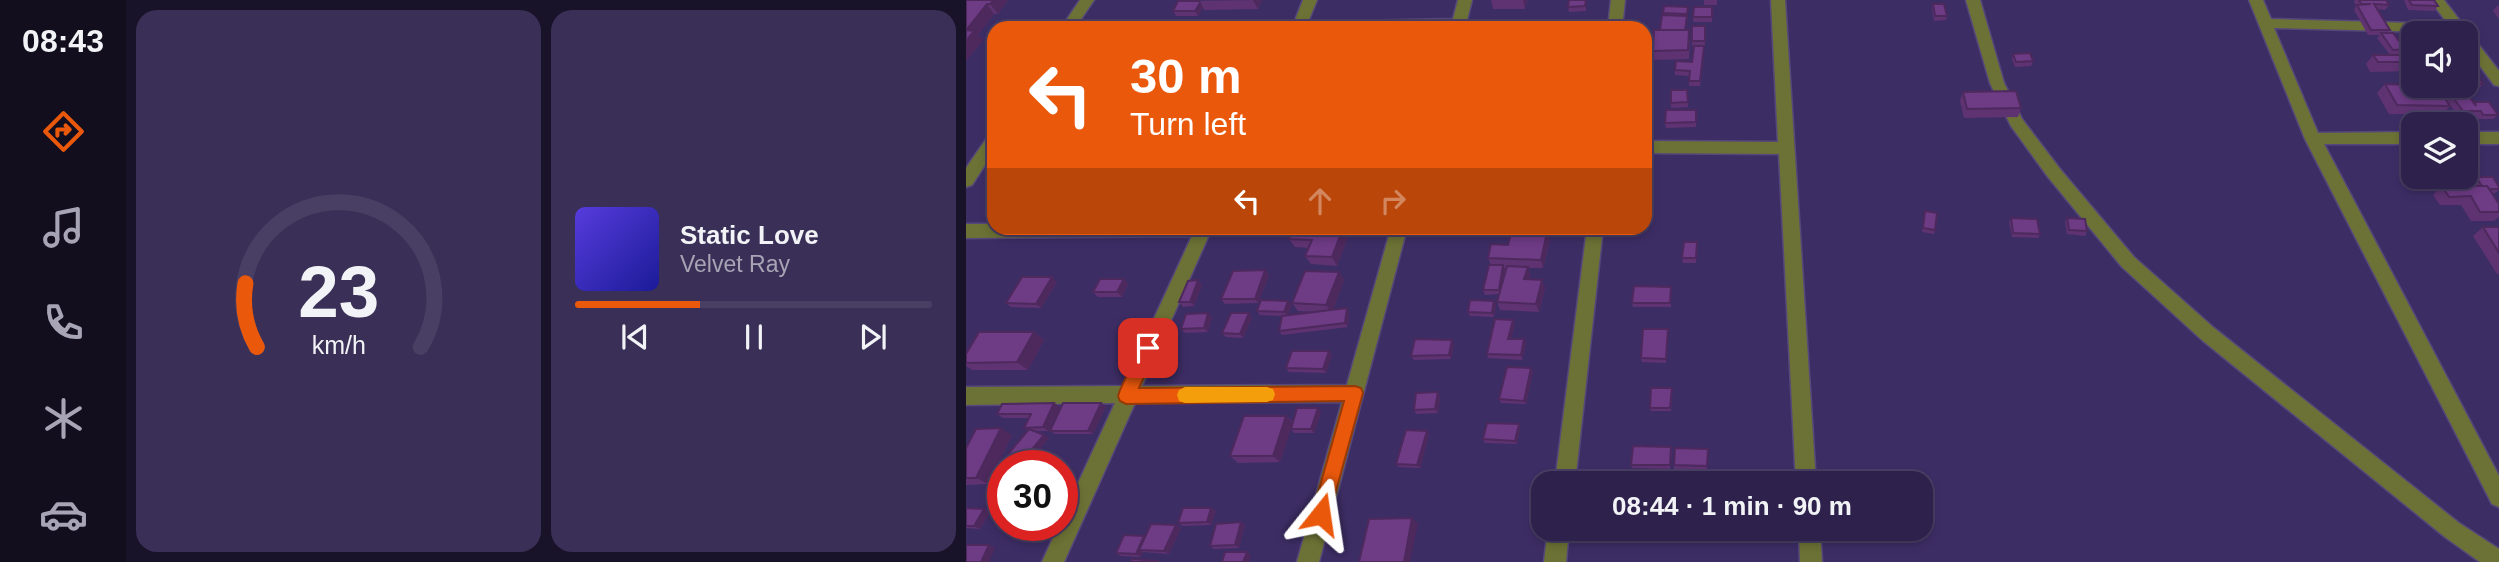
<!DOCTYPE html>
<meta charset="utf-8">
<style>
body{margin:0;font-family:Arial,sans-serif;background:#3a2f56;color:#f1f3f6;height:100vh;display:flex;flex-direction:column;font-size:26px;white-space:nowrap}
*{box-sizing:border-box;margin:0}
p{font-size:23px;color:#a7a4b5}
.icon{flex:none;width:38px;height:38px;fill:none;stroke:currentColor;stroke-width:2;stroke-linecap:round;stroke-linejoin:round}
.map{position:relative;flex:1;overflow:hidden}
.details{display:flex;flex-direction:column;gap:10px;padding:10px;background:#19132a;width:840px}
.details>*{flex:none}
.top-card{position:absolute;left:21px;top:21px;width:665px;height:214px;border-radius:21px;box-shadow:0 4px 10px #0003,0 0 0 2px #493f64;background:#ea580c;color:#fff;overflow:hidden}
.tools{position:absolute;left:1435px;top:21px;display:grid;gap:14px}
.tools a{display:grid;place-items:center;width:77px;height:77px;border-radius:14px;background:#2e224c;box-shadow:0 4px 10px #0003,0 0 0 2px #493f64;font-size:35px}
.speed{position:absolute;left:21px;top:450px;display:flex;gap:14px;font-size:35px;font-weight:700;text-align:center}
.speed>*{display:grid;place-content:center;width:91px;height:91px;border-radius:50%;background:#2e224c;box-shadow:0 4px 10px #0003,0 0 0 2px #493f64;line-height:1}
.speed .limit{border:10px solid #d22;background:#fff;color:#111}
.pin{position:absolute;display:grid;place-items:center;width:60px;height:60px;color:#fff;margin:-30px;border-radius:14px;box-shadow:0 4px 10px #0006}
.me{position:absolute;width:77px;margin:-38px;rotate:15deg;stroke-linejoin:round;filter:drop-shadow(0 0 5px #0008)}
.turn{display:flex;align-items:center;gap:24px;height:147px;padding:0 28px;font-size:32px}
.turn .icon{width:91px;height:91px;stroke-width:2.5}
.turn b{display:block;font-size:49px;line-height:60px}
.lanes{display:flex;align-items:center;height:66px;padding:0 28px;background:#0003;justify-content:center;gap:35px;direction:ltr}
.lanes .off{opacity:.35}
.details .card{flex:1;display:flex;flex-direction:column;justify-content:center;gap:10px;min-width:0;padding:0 24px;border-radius:21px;background:#3a2f56}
.details .dial{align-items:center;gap:0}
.dial svg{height:182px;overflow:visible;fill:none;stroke:#493f64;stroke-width:7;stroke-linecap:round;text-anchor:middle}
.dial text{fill:#f1f3f6;stroke:none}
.song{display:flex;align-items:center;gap:21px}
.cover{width:84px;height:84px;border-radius:10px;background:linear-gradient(135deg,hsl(250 70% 55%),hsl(240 70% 35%))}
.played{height:7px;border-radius:4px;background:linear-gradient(90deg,#ea580c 35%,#493f64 35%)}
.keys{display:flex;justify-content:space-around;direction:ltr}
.details .tiles{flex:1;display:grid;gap:10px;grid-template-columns:repeat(2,1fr)}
.trip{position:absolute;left:565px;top:471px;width:402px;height:70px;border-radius:21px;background:#2e224c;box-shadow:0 4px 10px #0003,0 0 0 2px #493f64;font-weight:700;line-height:70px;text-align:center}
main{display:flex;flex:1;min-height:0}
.dock{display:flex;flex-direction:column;width:126px;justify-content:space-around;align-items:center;background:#120e1e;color:#a7a4b5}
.dock .icon{width:49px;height:49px}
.dock .active{color:#ea580c}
.dock b{font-size:32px;color:#f1f3f6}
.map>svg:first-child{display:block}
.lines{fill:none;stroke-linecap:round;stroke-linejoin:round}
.street-casing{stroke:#56487a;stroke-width:3}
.street{fill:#6c7235;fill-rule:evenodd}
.wall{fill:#5f3372}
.shaded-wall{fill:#4d295d}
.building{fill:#6e3b85;stroke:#4d295d;stroke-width:2}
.route{fill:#ea580c;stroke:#983908;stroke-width:2}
.slow{fill:#f59e0b}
</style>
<main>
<nav class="dock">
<b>08:43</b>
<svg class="icon active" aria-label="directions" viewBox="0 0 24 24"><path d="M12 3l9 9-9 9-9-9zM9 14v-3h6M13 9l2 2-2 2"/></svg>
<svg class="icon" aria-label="music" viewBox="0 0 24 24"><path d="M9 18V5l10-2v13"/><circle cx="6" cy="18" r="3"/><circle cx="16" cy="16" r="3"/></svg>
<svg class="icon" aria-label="phone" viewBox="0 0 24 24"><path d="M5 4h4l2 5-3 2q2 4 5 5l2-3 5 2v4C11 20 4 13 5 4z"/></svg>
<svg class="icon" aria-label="climate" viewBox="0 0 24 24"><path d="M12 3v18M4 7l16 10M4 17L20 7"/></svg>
<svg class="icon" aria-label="car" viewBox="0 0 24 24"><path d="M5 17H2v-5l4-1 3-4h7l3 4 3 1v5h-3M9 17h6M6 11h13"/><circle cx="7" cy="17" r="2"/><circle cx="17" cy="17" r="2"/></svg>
</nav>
<section class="details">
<div class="tiles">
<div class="card dial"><svg viewBox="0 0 100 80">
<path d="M14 69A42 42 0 1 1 86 69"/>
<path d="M14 69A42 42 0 0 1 9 41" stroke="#ea580c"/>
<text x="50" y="56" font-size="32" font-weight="700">23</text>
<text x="50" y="72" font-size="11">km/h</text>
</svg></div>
<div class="card">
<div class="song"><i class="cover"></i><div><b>Static Love</b><p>Velvet Ray</p></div></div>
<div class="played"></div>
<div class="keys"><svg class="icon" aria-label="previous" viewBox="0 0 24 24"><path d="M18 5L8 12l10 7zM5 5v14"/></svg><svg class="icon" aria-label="pause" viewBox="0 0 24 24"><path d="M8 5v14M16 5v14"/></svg><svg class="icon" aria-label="next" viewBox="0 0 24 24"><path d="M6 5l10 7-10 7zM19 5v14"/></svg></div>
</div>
</div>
</section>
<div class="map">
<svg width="1533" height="562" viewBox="0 0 1533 562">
<rect width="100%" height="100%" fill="#3d2d65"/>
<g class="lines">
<defs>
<g id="street">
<polygon points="114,0 128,0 109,28 95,28"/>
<polygon points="337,0 351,0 342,22 487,19 492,0 506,0 499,28 284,28 291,23 328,23"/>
<polygon points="645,0 659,0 656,28 642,28"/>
<polygon points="805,0 819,0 850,483 830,483 813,154 679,153 679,141 812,142"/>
<polygon points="1000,0 1014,0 1038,83 1056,119 1094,169 1168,257 1248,328 1493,523 1533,549 1533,562 1514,562 1479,537 1236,340 1156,267 1082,177 1045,126 1024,83"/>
<polygon points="1283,0 1297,0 1305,19 1482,24 1464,0 1478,0 1533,71 1533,86 1528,85 1500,47 1500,33 1308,28 1352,133 1447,132 1447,144 1358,144 1533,476 1533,507 1526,504 1339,139"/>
<rect x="1500" y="132" width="33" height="12"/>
<polygon points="28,133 28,151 6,185 0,187 0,168 23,135"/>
<polygon points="0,224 28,224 28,228 246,228 176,386 381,385 425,228 441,228 353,562 331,562 376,402 169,403 98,562 76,562 93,525 96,525 96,518 149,403 0,405 0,387 157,386 226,236 0,238"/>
<polygon points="621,228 637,228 609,483 589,483"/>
<polygon points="582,528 603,528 600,562 578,562"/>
<polygon points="833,528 854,528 856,562 834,562"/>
</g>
</defs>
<use href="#street" class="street-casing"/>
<use href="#street" class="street"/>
</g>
<g class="wall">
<polygon points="0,0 42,0 32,14 28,14 12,35 17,40 0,61"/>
<polygon points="296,0 292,9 238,10 237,7 232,16 210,16 207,11 212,1"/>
<polygon points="525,0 561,0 559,9 527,9"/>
<polygon points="620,0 620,11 603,12 602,7"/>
<rect x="738" y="0" width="13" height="5"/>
<polygon points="1389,0 1420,0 1423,5 1419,10 1411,9 1424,30 1422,33 1439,49 1435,54 1424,55 1411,38 1414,35 1402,35 1388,10 1390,6 1388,1"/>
<polygon points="1438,0 1468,0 1472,6 1468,11 1442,10"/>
<polygon points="967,4 981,16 980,20 968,21 966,9"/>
<polygon points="698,6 722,12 720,30 724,40 723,59 688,60 687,51 694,30"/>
<polygon points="1531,6 1533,6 1533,19 1527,11"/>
<polygon points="728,7 746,7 746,22 727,22"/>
<rect x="726" y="26" width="13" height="20"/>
<polygon points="738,51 734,86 723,86 723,76 709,75 709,70 726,62"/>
<polygon points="1047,54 1067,61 1065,66 1049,67 1046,59"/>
<polygon points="1407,55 1447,55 1447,74 1445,71 1404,72 1400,64"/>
<polygon points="1500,61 1517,84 1508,93 1500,93 1508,103 1509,102 1532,115 1527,119 1512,119 1510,116 1492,116 1478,96 1481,93 1476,93 1484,106 1476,115 1423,114 1411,93 1419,84 1447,86 1500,86"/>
<polygon points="705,90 721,90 722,107 705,108"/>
<polygon points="997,92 1055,108 1052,117 998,118 994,101"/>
<polygon points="730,110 730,127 700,128 699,123"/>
<polygon points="1437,153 1447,153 1447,168 1439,168 1433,158"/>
<polygon points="1500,166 1506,175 1501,179 1486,180 1485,177 1500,177"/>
<polygon points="1510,177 1533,187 1533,190 1529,193 1526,193 1533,212 1533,217 1528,221 1505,221 1495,205 1474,205 1467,195 1476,186 1508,186 1505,182"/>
<polygon points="959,211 969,230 968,234 956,232"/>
<polygon points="1045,218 1074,234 1072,238 1046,237 1043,222"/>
<polygon points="1101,218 1121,231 1119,236 1101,234 1099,222"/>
<polygon points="1517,227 1533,227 1533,274 1531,274 1507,236"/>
<polygon points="323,228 321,233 296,233 293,229"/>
<polygon points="382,237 371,266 345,264 339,256 343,248 329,247 323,239"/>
<polygon points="584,240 577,268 562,268 564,275 563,279 576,280 579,288 573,312 534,310 531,302 533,294 519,295 517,290 525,265 522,258 542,245"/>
<polygon points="731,246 730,263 717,263 716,258"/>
<polygon points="299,270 303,275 292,303 259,304 255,299"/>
<polygon points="373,272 378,280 367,310 381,308 383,313 382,327 316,335 313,331 318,316 294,315 291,311 326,305 322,315 350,312 332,311 326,303"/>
<polygon points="158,279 162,284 156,297 132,297 127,292"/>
<polygon points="232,280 236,285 228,306 217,307 213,302"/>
<polygon points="91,282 75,308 45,307 40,303"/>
<polygon points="705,291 705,307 667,307 666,303"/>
<polygon points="528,301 530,305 528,317 504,316 502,312"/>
<polygon points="242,313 246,317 242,332 219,333 215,329"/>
<polygon points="286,318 277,338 260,337 256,333"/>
<polygon points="549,324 545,339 558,339 560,343 556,360 522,358 521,354"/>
<polygon points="68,332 78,340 62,370 6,370 0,366 0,354"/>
<polygon points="702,334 700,363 676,362 675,358"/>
<polygon points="488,344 485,359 448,360 445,356"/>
<polygon points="366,355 360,373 323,372 320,368"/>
<polygon points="565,368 567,372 560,404 535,403 533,399"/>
<polygon points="706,388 705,411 685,411 684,408"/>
<polygon points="474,396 472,413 450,414 448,410"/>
<polygon points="88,403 94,407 82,431 68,431 83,438 63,462 43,453 62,430 58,428 63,418 37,418 31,414"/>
<polygon points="140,406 127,434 89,434 84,431"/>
<polygon points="352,408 355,412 348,433 328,433 325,429 314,462 272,463 264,456 320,416 327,422"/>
<polygon points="553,424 554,428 551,444 519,443 517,439"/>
<polygon points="46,435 22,484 0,485 0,448"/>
<polygon points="463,435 454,468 433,467 430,464"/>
<polygon points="742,449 741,469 708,469 708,465"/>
<polygon points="706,450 704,469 666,468 665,465"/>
<polygon points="0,508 18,509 24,512 14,529 0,528"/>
<polygon points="245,508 250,511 245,525 217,526 212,523"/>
<polygon points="275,522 279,525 273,548 248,549 244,546"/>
<polygon points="210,525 215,528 203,554 177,552 175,557 155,556 150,553 178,536 179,537"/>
</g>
<g class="shaded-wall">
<polygon points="28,0 42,0 32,14 24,4"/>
<polygon points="287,0 296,0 292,9"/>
<polygon points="557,0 561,0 559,9"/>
<polygon points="234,3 237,7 232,16 229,11"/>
<polygon points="21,4 28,14 12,35 17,40 0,61 0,41 6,34 1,29"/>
<polygon points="377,228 382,237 371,266 366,257"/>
<polygon points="581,232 584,240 577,268 575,260"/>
<polygon points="537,265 539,269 534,294 533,290"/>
<polygon points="562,267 564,275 561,287 558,279"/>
<polygon points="299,270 303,275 292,303 289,299"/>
<polygon points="373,272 378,280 366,313 360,305"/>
<polygon points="86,277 91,282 75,308 70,304"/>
<polygon points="158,279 162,284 156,297 151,292"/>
<polygon points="232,280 236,285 228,306 224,302"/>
<polygon points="576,280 579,288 573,312 570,304"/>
<polygon points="322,301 326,305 322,316 318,312"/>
<polygon points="528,301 530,305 528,317 526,313"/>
<polygon points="381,308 383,313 382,327 379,323"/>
<polygon points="242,313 246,317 242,332 238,328"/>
<polygon points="283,313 286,318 277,338 274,334"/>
<polygon points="547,320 549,324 544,343 542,339"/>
<polygon points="68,332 78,340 62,370 51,362"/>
<polygon points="558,339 560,343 556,360 555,355"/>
<polygon points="486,340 488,344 485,359 483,355"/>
<polygon points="363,351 366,355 360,373 357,369"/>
<polygon points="565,368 567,372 560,404 558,401"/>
<polygon points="472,392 474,396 472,413 469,409"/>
<polygon points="88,403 94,407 82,431 77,427"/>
<polygon points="135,403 140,406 127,434 122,431"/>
<polygon points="352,408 355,412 348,433 345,429"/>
<polygon points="320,416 327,423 314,462 307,456"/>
<polygon points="553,424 554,428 551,444 549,441"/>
<polygon points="35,428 46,435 22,484 10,478"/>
<polygon points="461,431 463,435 454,468 451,465"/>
<polygon points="78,435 83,438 63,462 58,459"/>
<polygon points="245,508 250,511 245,525 241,522"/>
<polygon points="18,509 24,512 14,529 8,526"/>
<polygon points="446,518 452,524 444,562 438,562"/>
<polygon points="275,522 279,525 273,548 269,545"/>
<polygon points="210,525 215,528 203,554 198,551"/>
<polygon points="178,536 183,539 173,550 177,552 175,557 170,554"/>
<polygon points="23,545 29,548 23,562 15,562"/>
<polygon points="281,552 285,555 283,562 277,562"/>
</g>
<g class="building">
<polygon points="0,0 28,0 24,4 21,4 1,29 0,29"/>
<polygon points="603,0 620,0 619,6 602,7"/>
<polygon points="1393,0 1420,0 1423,5 1408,4 1424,30 1405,30 1391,5 1405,4 1395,4"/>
<polygon points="1443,0 1468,0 1472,6 1446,5"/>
<polygon points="212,1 233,1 234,3 229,11 207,11"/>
<polygon points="967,4 978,4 981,16 969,16"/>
<polygon points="698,6 722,7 721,14 697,13"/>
<polygon points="728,7 746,7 746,17 727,17"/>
<polygon points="696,15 721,16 719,30 694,30"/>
<rect x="726" y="26" width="13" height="15"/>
<polygon points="0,30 8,31 0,41"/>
<polygon points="688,30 723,30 722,50 687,51"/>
<polygon points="1415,33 1427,33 1439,49 1427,50"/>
<polygon points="728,46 738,46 734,81 723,81 724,71 709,70 710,61 726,62"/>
<polygon points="1064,53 1067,61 1050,62 1047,54"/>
<polygon points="1407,55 1447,55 1447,62 1412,62"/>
<polygon points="1500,61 1517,84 1500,84"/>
<polygon points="1419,84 1471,86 1484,106 1431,105"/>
<polygon points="705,90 721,90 722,102 705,103"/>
<polygon points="1050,91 1055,108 1001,109 997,92"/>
<polygon points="1499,91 1510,106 1509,102 1523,102 1532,115 1517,115 1515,111 1497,111 1483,92"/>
<polygon points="700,110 730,110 730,122 699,123"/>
<polygon points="1437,153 1447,153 1447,163 1444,163"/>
<polygon points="1500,166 1506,175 1500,175"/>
<polygon points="1510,177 1527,177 1533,187 1533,189 1523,189 1521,186 1516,186"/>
<polygon points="1476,186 1521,186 1533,204 1533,212 1514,212 1505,196 1483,197"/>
<polygon points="959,211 971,213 969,230 957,228"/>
<polygon points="1045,218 1071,219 1074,234 1047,233"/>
<polygon points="1101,218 1119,219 1121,231 1103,230"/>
<polygon points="1517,227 1533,227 1533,253"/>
<polygon points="294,228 319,228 318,229 293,229"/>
<polygon points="328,228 377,228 366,257 339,256 346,240 323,239"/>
<polygon points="546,230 581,232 575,260 522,258 525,244 542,245"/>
<polygon points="718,242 731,242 730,258 716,258"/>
<polygon points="523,265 537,265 533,290 517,290"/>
<polygon points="541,266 562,267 558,279 576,280 570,304 531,302"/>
<polygon points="299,270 289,299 255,299 267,271"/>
<polygon points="339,271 373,272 360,305 326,303"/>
<polygon points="56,277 86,277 70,304 40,303"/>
<polygon points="134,279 158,279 151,292 127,292"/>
<polygon points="232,280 224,302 213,302 222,281"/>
<polygon points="668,286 705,287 704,303 666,303"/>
<polygon points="295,300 322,301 318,312 291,311"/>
<polygon points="504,300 528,301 526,313 502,312"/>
<polygon points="381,308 379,323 313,331 316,316"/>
<polygon points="242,313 238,328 215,329 220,314"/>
<polygon points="265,313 283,313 274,334 256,333"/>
<polygon points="529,319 547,320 542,339 558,339 555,355 521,354"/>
<polygon points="677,329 702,329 700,359 675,358"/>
<polygon points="13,332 68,332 51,362 0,363 0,354"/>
<polygon points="449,339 486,340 483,355 445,356"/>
<polygon points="326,351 363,351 357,369 320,368"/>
<polygon points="541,367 565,368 558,401 533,399"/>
<polygon points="685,388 706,388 704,408 684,408"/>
<polygon points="472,392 469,409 448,410 450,393"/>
<polygon points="88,403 77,427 58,428 65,414 31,414 36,404"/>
<polygon points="97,403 135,403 122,431 84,431"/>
<polygon points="331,408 352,408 345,429 325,429"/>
<polygon points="278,416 320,416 307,456 264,456"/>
<polygon points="521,423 553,424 549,441 517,439"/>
<polygon points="35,428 10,478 0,478 0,448 10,429"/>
<polygon points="63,429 78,435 58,459 43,453"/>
<polygon points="440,430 461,431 451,465 430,464"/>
<polygon points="667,446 705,447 704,465 665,465"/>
<polygon points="709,448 742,449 741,466 708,465"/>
<polygon points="0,508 18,509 8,526 0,526"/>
<polygon points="217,508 245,508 241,522 212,523"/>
<polygon points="446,518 438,562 393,562 403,519"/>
<polygon points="275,522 269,545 244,546 250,524"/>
<polygon points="185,524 210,525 198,551 173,550"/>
<polygon points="158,535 178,536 170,554 150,553"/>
<polygon points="0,545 23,545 15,562 0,562"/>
<polygon points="259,552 281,552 277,562 256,562"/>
<polygon points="166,559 192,561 192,562 165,562"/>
</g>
<polygon class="route" points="182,341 188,343 191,348 173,388 389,386 395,388 397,393 362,520 355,523 349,520 346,514 378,401 160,404 154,401 152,396 154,390 176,343"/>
<polygon class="slow" points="219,387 301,387 307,389 309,394 307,400 301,402 219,403 213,401 211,395 213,390"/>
</svg>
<div class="tools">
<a><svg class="icon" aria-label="sound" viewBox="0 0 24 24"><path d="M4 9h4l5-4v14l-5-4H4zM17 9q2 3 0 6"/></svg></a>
<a><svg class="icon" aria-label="layers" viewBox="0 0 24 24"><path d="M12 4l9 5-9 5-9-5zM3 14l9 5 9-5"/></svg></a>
</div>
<div class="speed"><div class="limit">30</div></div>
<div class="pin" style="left:182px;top:348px;background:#d93025"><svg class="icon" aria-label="arrive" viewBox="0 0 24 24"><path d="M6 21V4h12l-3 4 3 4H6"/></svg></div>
<svg class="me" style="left:355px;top:514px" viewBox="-20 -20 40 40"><path d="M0-17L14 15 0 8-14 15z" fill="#ea580c" stroke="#fff" stroke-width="4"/></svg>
<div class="trip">08:44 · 1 min · 90 m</div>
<div class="top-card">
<div class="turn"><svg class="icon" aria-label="left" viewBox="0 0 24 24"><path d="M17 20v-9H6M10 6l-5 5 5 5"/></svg><div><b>30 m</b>Turn left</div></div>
<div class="lanes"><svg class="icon" aria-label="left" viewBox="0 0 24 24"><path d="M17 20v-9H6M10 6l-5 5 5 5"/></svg><svg class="icon off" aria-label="ahead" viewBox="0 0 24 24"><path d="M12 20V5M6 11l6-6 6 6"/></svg><svg class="icon off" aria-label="right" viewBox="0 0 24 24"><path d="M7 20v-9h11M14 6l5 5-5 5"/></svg></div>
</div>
</div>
</main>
